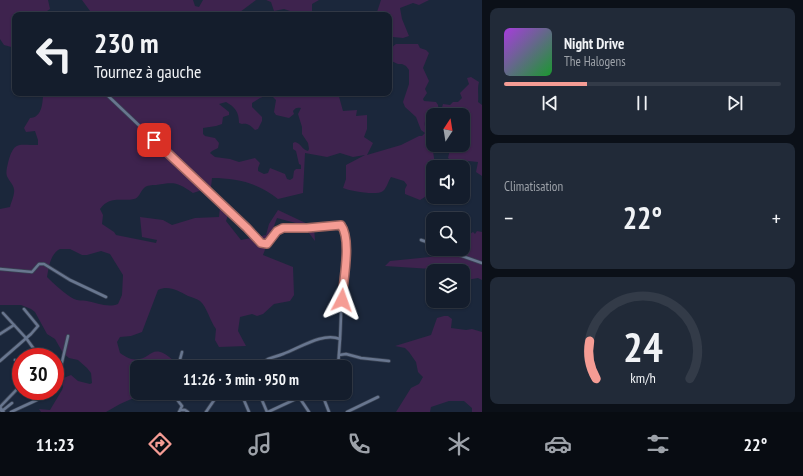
<!DOCTYPE html>
<html lang="fr">
<meta charset="utf-8">
<style>
body{margin:0;font-family:"PT Sans Narrow",sans-serif;background:#212a38;color:#f1f3f6;height:100vh;display:flex;flex-direction:column;font-size:15px;white-space:nowrap}
*{box-sizing:border-box;margin:0}
p{font-size:13px;color:#9da2a9}
.icon{flex:none;width:22px;height:22px;fill:none;stroke:currentColor;stroke-width:2;stroke-linecap:round;stroke-linejoin:round}
.map{position:relative;flex:1;overflow:hidden}
.sheet{display:flex;flex-direction:column;gap:8px;padding:8px;background:#0b1018;width:321px}
.sheet>*{flex:none}
.guide{position:absolute;left:12px;top:12px;width:380px;height:84px;border-radius:8px;box-shadow:0 1px 3px #0004,0 0 0 1px #333b48;background:#141d2c;color:#f1f3f6;overflow:hidden}
.needle{width:26px;rotate:12deg}
.fabs{position:absolute;left:426px;top:108px;display:grid;gap:8px}
.fabs a{display:grid;place-items:center;width:44px;height:44px;border-radius:8px;background:#141d2c;box-shadow:0 1px 3px #0004,0 0 0 1px #333b48;font-size:20px}
.speed{position:absolute;left:12px;top:348px;display:flex;gap:8px;font-size:20px;font-weight:700;text-align:center}
.speed>*{display:grid;place-content:center;width:52px;height:52px;border-radius:50%;background:#141d2c;box-shadow:0 1px 3px #0004,0 0 0 1px #333b48;line-height:1}
.speed .limit{border:6px solid #d22;background:#fff;color:#111}
.pin{position:absolute;display:grid;place-items:center;width:34px;height:34px;color:#fff;margin:-17px;border-radius:8px;box-shadow:0 2px 6px #0006}
.me{position:absolute;width:44px;margin:-22px;rotate:4deg;stroke-linejoin:round;filter:drop-shadow(0 0 3px #0008)}
.turn{display:flex;align-items:center;gap:14px;height:84px;padding:0 16px;font-size:18px}
.turn .icon{width:52px;height:52px;stroke-width:2.5}
.turn b{display:block;font-size:28px;line-height:34px}
.big{font-size:30px;font-weight:700;line-height:1.1}
.sheet .widget{flex:1;display:flex;flex-direction:column;justify-content:center;gap:6px;min-width:0;padding:0 14px;border-radius:8px;background:#212a38}
.sheet .dial{align-items:center;gap:0}
.dial svg{height:104px;overflow:visible;fill:none;stroke:#333b48;stroke-width:7;stroke-linecap:round;text-anchor:middle}
.dial text{fill:#f1f3f6;stroke:none}
.song{display:flex;align-items:center;gap:12px}
.cover{width:48px;height:48px;border-radius:6px;background:linear-gradient(135deg,hsl(280 70% 55%),hsl(130 70% 35%))}
.played{height:4px;border-radius:2px;background:linear-gradient(90deg,#f59c94 30%,#333b48 30%)}
.keys{display:flex;justify-content:space-around;direction:ltr}
.heat{display:flex;justify-content:space-between;align-items:center;font-size:22px;direction:ltr}
.trip{position:absolute;left:130px;top:360px;width:222px;height:40px;border-radius:8px;background:#141d2c;box-shadow:0 1px 3px #0004,0 0 0 1px #333b48;font-weight:700;line-height:40px;text-align:center}
.dock{display:flex;height:64px;justify-content:space-around;align-items:center;background:#080c12;color:#9da2a9}
.dock .icon{width:28px;height:28px}
.dock .active{color:#f59c94}
.dock b{font-size:18px;color:#f1f3f6}
main{display:flex;flex:1;min-height:0}
.map>svg:first-child{display:block}
.green{fill:#3e234e;fill-rule:evenodd}
.lines{fill:none;stroke-linecap:round;stroke-linejoin:round}
.street-casing{stroke:#394253;stroke-width:4}
.secondary-casing{stroke:#394253;stroke-width:5}
.street{stroke:#68768f;stroke-width:2.5}
.secondary{stroke:#68768f;stroke-width:3.5}
.route-casing{stroke:#9f6560;stroke-width:10}
.route{stroke:#f59c94;stroke-width:7}
</style>
<main>
<div class="map">
<svg width="482" height="412" viewBox="0 0 482 412">
<rect width="100%" height="100%" fill="#1b273b"/>
<g class="green">
<polygon points="0,0 48,0 50,9 47,11 36,12 29,15 15,15 14,36 15,37 15,48 4,45 0,39"/>
<polygon points="82,0 193,0 195,6 199,7 203,0 256,0 236,15 93,15"/>
<polygon points="266,0 319,0 312,4 312,12 326,15 294,15 293,12 284,9 274,11 271,2"/>
<polygon points="381,0 429,0 419,5 413,3 400,8 402,19 409,36 403,38 393,37 389,29 389,15 380,15 377,12"/>
<path d="M396,44H418L420,48L426,50L429,53L423,68L429,81L425,89L427,93L423,99L424,101L436,102L438,105L439,112C433,118 423,115 425,126L430,130L433,129V145H434L430,148L433,151L435,165L432,172L433,177L431,179V186L433,192L420,200L405,194V189L407,185L404,181L391,177C388,181 387,188 383,191C377,196 350,191 343,188L346,179V165L365,155L353,157L340,153L327,157L305,153L303,193L278,199C259,183 236,178 212,178L211,187L193,193C177,182 175,182 156,185C152,185 147,185 144,188C140,192 139,198 134,199C122,202 110,195 100,209L103,215L102,224L114,232L116,235L156,243L157,240L142,237L140,217L163,220L172,225L195,218L219,217L220,207L230,209L226,221L241,240L266,235L269,224L278,210L314,227L315,241L303,225L277,218L263,255L293,267L294,295L290,301L274,304L263,314L257,316L252,314L240,317L238,331L246,346L219,347L215,340L216,329C210,321 207,307 200,301C197,299 192,297 188,296C178,291 169,285 158,290L142,332L131,336L120,337L117,342L120,353C123,355 128,358 131,359C153,363 149,339 174,361L175,367H137V393H142L138,396L120,404L106,412H41L39,409L50,410L62,390L63,387L61,379L71,375L78,381L90,384L92,383L91,373L87,368L78,360L69,358L63,353L55,339L47,334L35,312L31,309L21,305H0V209L10,207C11,202 15,195 14,189C13,184 10,182 8,178C5,174 7,168 8,163C14,141 17,145 38,145V140L35,131L26,132L24,128L30,118C42,118 43,102 43,93H338L343,111L357,110L356,116L367,115V129L364,137L373,143L367,155L401,145L419,136H422L425,133L421,130L416,117L405,107L403,102L409,84V70L406,66L402,64H398L389,60C389,53 390,48 396,44ZM268,95H271L276,100L274,112L276,115L289,118L294,114L293,111C295,108 297,107 301,108L298,114L302,127V134L308,143L309,149L308,151C302,150 301,143 295,142L293,143V149L296,151L299,164L301,165V169H296L294,171L293,178L290,180L287,179L285,174L270,168L268,173L264,174L258,171V168L260,163L255,158L239,162L230,159L215,157L210,153L212,151L218,148L219,143L215,138L205,136L203,134V128L216,126L222,124L223,117L229,115V112L219,104L226,102C235,107 239,112 239,123L242,124C248,123 251,126 255,130L258,129L262,121V117L252,107V103L260,98ZM60,249H70L82,255H87L101,251L110,254L123,275L122,295L118,304C108,308 97,303 87,301C82,300 78,301 74,299C65,294 54,284 47,277C49,267 50,254 60,249Z"/>
<path d="M471,77L479,82C477,89 479,95 478,102L482,105V176L476,172L478,162L459,160L456,164L448,158L451,145H463V115L440,114L443,104L450,105L453,102H458L462,98L460,93L469,84L467,78Z"/>
<polygon points="477,231 482,232 482,260 480,263 482,264 482,280 478,278 467,280 463,274 463,271 385,266 390,261 450,255 452,249 463,249 463,234 468,235 473,232 475,234"/>
<polygon points="444,316 448,316 452,319 451,328 466,330 472,329 482,332 482,412 472,412 472,408 464,401 449,401 431,407 430,412 396,412 411,388 419,384 423,377 418,372 416,362 409,352 405,348 395,346 431,335 437,318"/>
</g>
<g class="lines">
<defs>
<g id="street">
<path d="M105,93L247,228L261,243L267,244L277,231L283,228H307L341,225C351,239 343,273 342,289C341,306 341,322 340,339C322,332 300,348 283,354C278,356 273,357 268,359C264,361 261,365 258,367"/>
<polyline points="421,240 433,244"/>
<polyline points="442,249 482,263"/>
<polyline points="0,269 32,272 39,264 44,264 70,280 106,297"/>
<polyline points="3,313 26,338 39,356"/>
<polyline points="0,334 14,325"/>
<polyline points="339,355 346,354 361,358 389,361"/>
<polyline points="15,360 21,363"/>
<polyline points="0,361 31,334 38,326 24,309"/>
<polyline points="227,363 229,367"/>
<polyline points="178,367 182,352"/>
<polyline points="338,367 340,339"/>
<polyline points="55,381 59,375 68,336"/>
<polyline points="172,393 182,406 179,412"/>
<polyline points="241,393 249,412"/>
<polyline points="259,393 267,412"/>
<polyline points="299,397 309,412"/>
<polyline points="324,399 329,412"/>
<polyline points="0,407 21,385"/>
<polyline points="181,410 185,410 188,412"/>
<polyline points="2,411 12,403"/>
<polyline points="11,412 37,400 45,391"/>
<polyline points="206,412 219,393"/>
<polyline points="268,412 298,398 301,393"/>
<polyline points="347,412 378,397"/>
</g>
<polyline id="secondary" points="0,408 3,412"/>
</defs>
<use href="#street" class="street-casing"/>
<use href="#secondary" class="secondary-casing"/>
<use href="#street" class="street"/>
<use href="#secondary" class="secondary"/>
</g>
<g class="lines">
<defs>
<path id="route" d="M154,140L247,228L261,243L267,244L277,231L283,228H307L341,225C352,240 343,281 342,300"/>
</defs>
<use href="#route" class="route-casing"/>
<use href="#route" class="route"/>
</g>
</svg>
<div class="fabs">
<a><svg class="needle" viewBox="-14 -14 28 28"><path d="M0-13l5 13h-10z" fill="#e53935"/><path d="M0 13l5-13h-10z" fill="#9da2a9"/></svg></a>
<a><svg class="icon" aria-label="sound" viewBox="0 0 24 24"><path d="M4 9h4l5-4v14l-5-4H4zM17 9q2 3 0 6"/></svg></a>
<a><svg class="icon" aria-label="search" viewBox="0 0 24 24"><circle cx="10" cy="10" r="6"/><path d="M15 15l6 6"/></svg></a>
<a><svg class="icon" aria-label="layers" viewBox="0 0 24 24"><path d="M12 4l9 5-9 5-9-5zM3 14l9 5 9-5"/></svg></a>
</div>
<div class="speed"><div class="limit">30</div></div>
<div class="pin" style="left:154px;top:140px;background:#d93025"><svg class="icon" aria-label="arrive" viewBox="0 0 24 24"><path d="M6 21V4h12l-3 4 3 4H6"/></svg></div>
<svg class="me" style="left:342px;top:300px" viewBox="-20 -20 40 40"><path d="M0-17L14 15 0 8-14 15z" fill="#f59c94" stroke="#fff" stroke-width="4"/></svg>
<div class="trip">11:26 · 3 min · 950 m</div>
<div class="guide">
<div class="turn"><svg class="icon" aria-label="left" viewBox="0 0 24 24"><path d="M17 20v-9H6M10 6l-5 5 5 5"/></svg><div><b>230 m</b>Tournez à gauche</div></div>
</div>
</div>
<section class="sheet">
<div class="widget">
<div class="song"><i class="cover"></i><div><b>Night Drive</b><p>The Halogens</p></div></div>
<div class="played"></div>
<div class="keys"><svg class="icon" aria-label="previous" viewBox="0 0 24 24"><path d="M18 5L8 12l10 7zM5 5v14"/></svg><svg class="icon" aria-label="pause" viewBox="0 0 24 24"><path d="M8 5v14M16 5v14"/></svg><svg class="icon" aria-label="next" viewBox="0 0 24 24"><path d="M6 5l10 7-10 7zM19 5v14"/></svg></div>
</div>
<div class="widget"><p>Climatisation</p>
<div class="heat"><a>−</a><b class="big">22°</b><a>+</a></div>
</div>
<div class="widget dial"><svg viewBox="0 0 100 80">
<path d="M14 69A42 42 0 1 1 86 69"/>
<path d="M14 69A42 42 0 0 1 9 40" stroke="#f59c94"/>
<text x="50" y="56" font-size="32" font-weight="700">24</text>
<text x="50" y="72" font-size="11">km/h</text>
</svg></div>
</section>
</main>
<nav class="dock">
<b>11:23</b>
<svg class="icon active" aria-label="directions" viewBox="0 0 24 24"><path d="M12 3l9 9-9 9-9-9zM9 14v-3h6M13 9l2 2-2 2"/></svg>
<svg class="icon" aria-label="music" viewBox="0 0 24 24"><path d="M9 18V5l10-2v13"/><circle cx="6" cy="18" r="3"/><circle cx="16" cy="16" r="3"/></svg>
<svg class="icon" aria-label="phone" viewBox="0 0 24 24"><path d="M5 4h4l2 5-3 2q2 4 5 5l2-3 5 2v4C11 20 4 13 5 4z"/></svg>
<svg class="icon" aria-label="climate" viewBox="0 0 24 24"><path d="M12 3v18M4 7l16 10M4 17L20 7"/></svg>
<svg class="icon" aria-label="car" viewBox="0 0 24 24"><path d="M5 17H2v-5l4-1 3-4h7l3 4 3 1v5h-3M9 17h6M6 11h13"/><circle cx="7" cy="17" r="2"/><circle cx="17" cy="17" r="2"/></svg>
<svg class="icon" aria-label="filters" viewBox="0 0 24 24"><path d="M4 7h16M4 17h16"/><circle cx="9" cy="7" r="2"/><circle cx="15" cy="17" r="2"/></svg>
<b>22°</b>
</nav>
